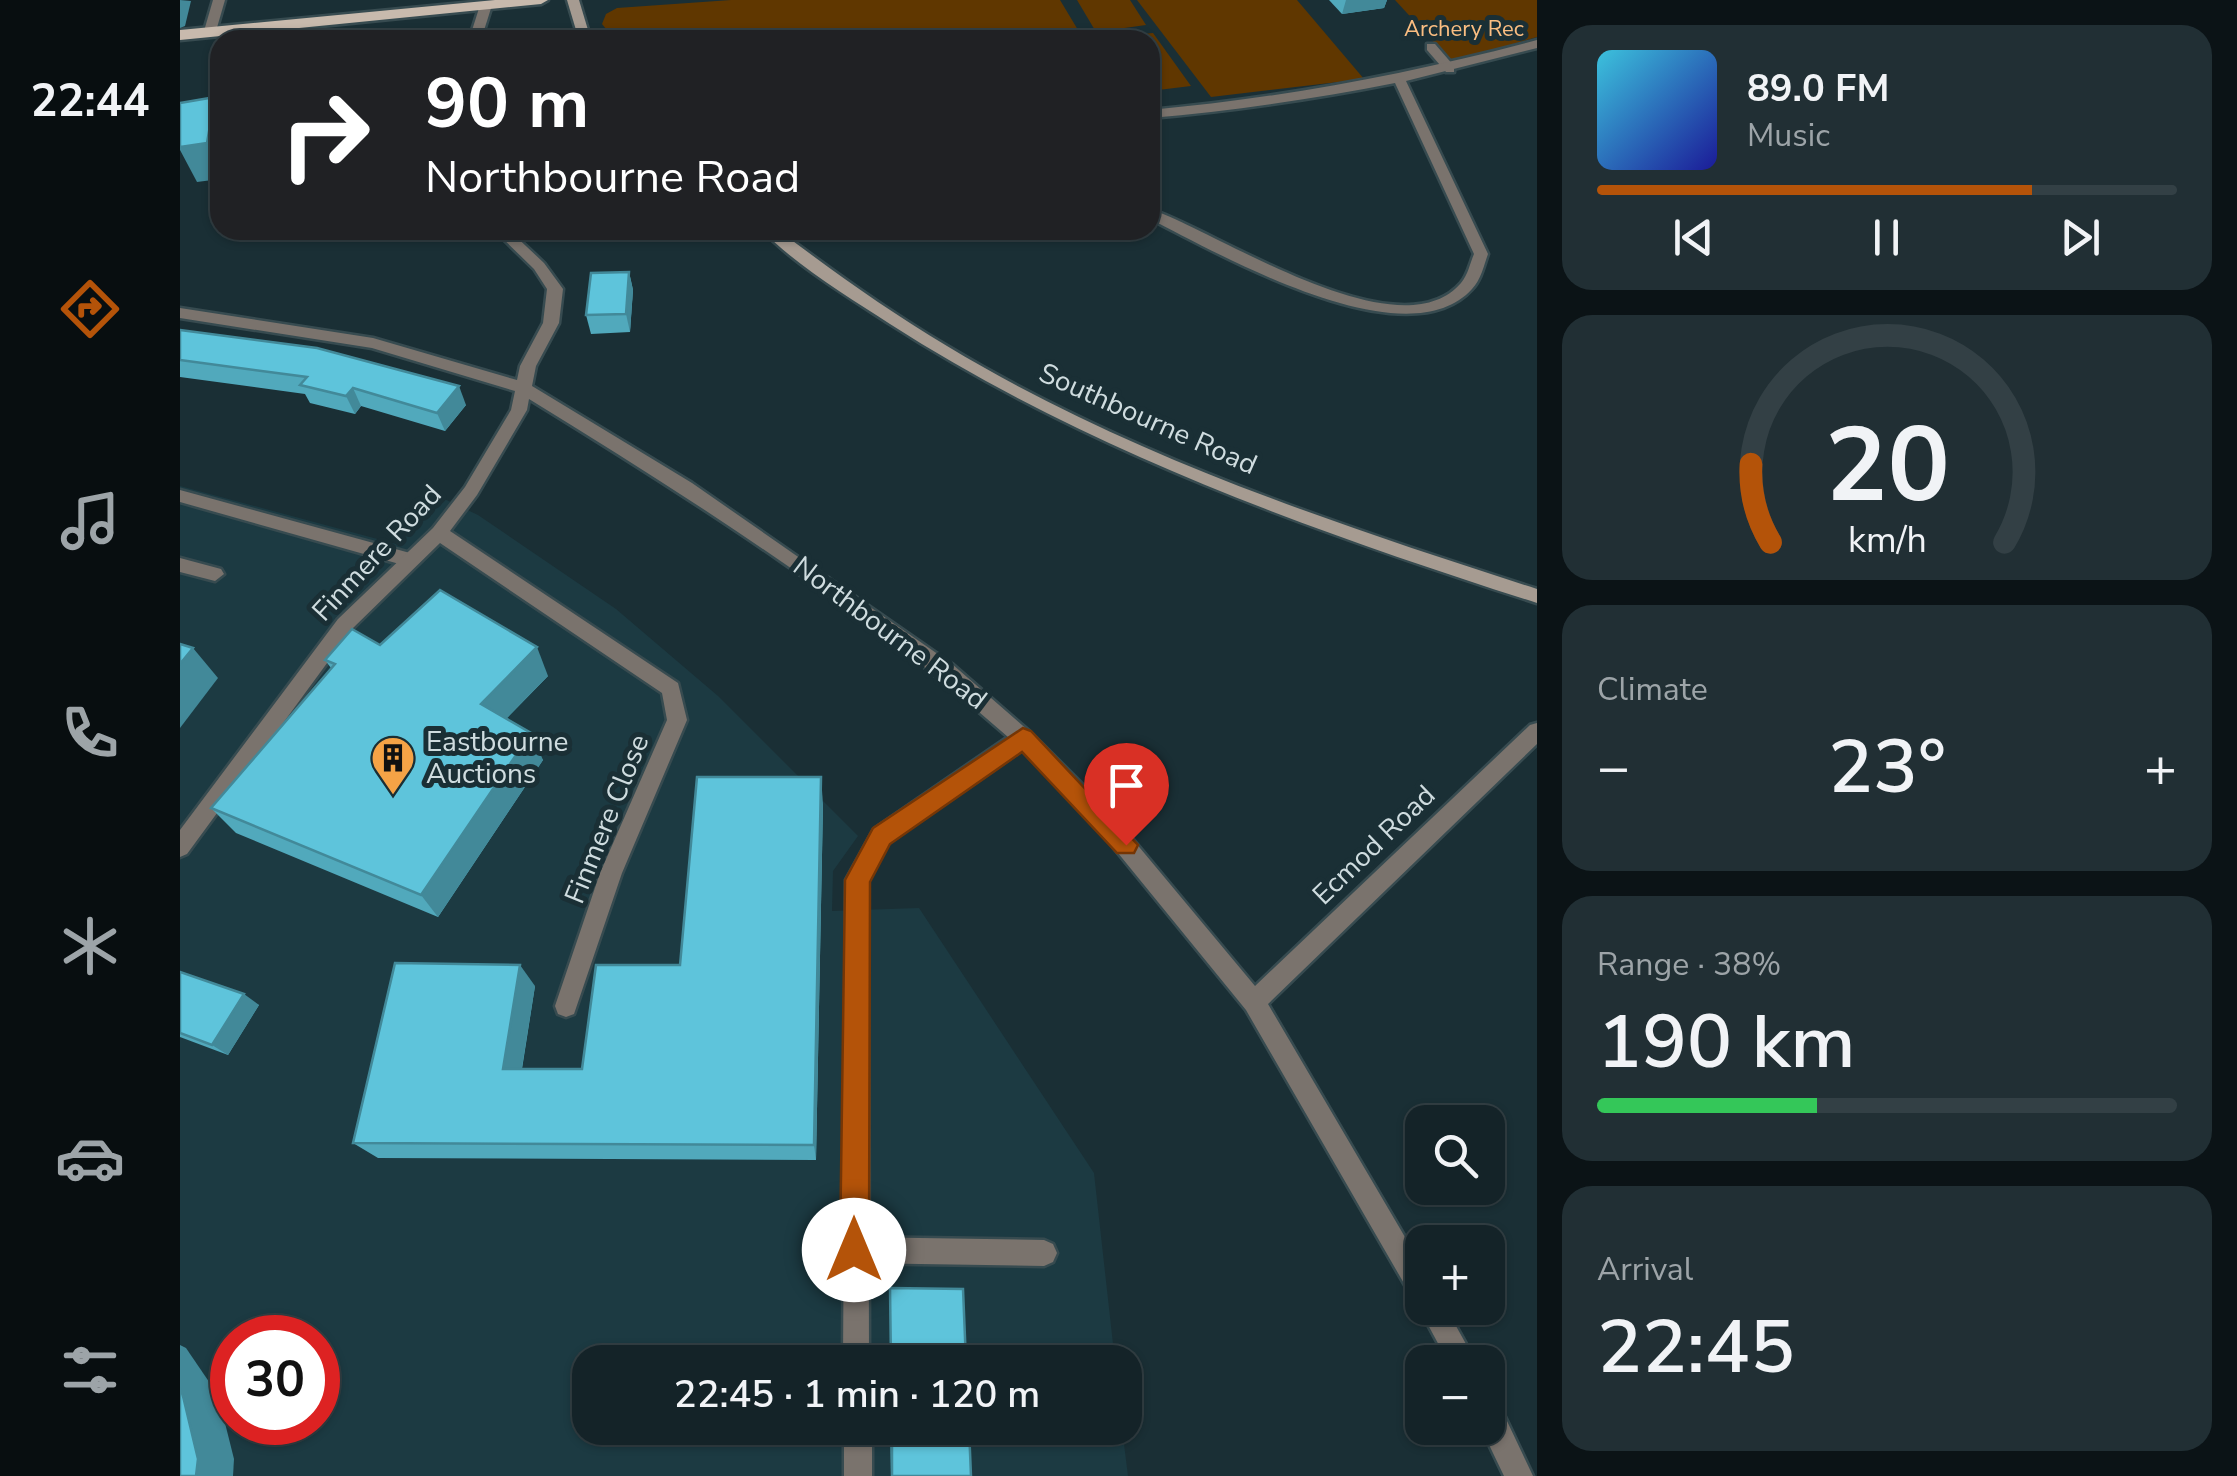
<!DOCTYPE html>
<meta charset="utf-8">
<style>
body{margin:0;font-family:"Nunito Sans",sans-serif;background:#212f34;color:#f1f3f6;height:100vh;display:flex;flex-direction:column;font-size:38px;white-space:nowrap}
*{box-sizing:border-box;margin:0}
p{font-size:32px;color:#9da4a8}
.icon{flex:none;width:55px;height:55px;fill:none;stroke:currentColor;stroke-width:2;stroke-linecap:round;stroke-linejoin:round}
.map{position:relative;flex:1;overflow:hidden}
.panel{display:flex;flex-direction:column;gap:25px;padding:25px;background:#0b1316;width:700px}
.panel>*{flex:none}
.guide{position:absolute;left:30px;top:30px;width:950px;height:210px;border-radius:30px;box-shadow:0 2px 8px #0004,0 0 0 2px #334045;background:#202124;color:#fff;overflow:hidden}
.fabs{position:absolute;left:1225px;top:1105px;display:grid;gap:20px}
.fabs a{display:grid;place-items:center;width:100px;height:100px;border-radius:20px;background:#142328;box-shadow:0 2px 8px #0004,0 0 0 2px #334045;font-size:50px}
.speed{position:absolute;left:30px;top:1315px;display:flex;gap:20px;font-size:50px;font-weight:700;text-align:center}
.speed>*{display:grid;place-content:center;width:130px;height:130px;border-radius:50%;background:#142328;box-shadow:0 2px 8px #0004,0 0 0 2px #334045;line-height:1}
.speed .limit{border:15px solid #d22;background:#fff;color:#111}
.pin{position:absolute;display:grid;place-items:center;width:85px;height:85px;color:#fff;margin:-102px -42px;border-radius:50% 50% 50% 0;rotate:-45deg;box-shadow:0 0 10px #0007}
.pin .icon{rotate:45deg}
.me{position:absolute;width:110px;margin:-55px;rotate:0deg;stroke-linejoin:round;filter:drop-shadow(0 0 8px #0008)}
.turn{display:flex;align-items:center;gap:35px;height:210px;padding:0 50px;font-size:45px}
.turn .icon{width:130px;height:130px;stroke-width:2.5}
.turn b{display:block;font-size:70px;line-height:85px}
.big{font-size:75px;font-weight:600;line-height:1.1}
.panel .tile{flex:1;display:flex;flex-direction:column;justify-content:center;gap:15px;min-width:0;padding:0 35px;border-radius:30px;background:#212f34}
.panel .dial{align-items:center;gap:0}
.dial svg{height:260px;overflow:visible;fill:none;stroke:#334045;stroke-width:7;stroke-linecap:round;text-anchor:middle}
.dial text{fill:#f1f3f6;stroke:none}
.song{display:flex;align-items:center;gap:30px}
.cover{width:120px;height:120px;border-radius:15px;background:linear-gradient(135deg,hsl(190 70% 55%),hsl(240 70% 35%))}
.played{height:10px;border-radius:5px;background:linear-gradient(90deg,#b45309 75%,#334045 75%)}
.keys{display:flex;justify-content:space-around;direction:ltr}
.heat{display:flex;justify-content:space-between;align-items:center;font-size:55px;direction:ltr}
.charge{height:15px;border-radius:8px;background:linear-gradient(90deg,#34c759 38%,#334045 0)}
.trip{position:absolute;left:392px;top:1345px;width:570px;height:100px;border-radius:30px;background:#142328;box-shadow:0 2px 8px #0004,0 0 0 2px #334045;font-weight:600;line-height:100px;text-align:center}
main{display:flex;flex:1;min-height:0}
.menu{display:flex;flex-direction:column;width:180px;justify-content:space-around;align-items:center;background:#080e10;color:#9da4a8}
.menu .icon{width:70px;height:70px}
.menu .active{color:#b45309}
.menu b{font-size:45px;color:#f1f3f6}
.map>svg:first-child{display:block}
.built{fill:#1c3a42;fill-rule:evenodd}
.green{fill:#603700}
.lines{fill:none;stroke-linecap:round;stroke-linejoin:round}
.lane-casing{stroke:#374b50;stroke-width:5}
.street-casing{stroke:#374b50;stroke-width:5}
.secondary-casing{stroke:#374b50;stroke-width:5}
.primary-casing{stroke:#374b50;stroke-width:5}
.lane{fill:#7a736d;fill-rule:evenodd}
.street{fill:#7a736d;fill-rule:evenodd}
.secondary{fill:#a69b91;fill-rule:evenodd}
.primary{fill:#c8baad;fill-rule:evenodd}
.wall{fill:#51a9bc}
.shaded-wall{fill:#428999}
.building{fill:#5ec4db;stroke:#428999;stroke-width:2.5}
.route{fill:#b45309;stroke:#753606;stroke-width:2.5}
.labels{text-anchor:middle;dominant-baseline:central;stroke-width:10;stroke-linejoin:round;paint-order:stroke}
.far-park-label{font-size:22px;fill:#fbbe82;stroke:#1a2f35}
.street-label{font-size:28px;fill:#cfdcdf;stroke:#1a2f35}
.poi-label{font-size:28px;fill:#cfdcdf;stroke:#1a2f35;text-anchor:start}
</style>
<main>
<nav class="menu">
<b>22:44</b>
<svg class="icon active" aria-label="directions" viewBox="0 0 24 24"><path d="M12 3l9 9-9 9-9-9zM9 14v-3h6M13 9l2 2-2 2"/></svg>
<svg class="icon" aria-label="music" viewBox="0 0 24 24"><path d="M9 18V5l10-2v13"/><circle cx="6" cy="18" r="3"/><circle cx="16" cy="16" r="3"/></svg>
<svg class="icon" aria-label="phone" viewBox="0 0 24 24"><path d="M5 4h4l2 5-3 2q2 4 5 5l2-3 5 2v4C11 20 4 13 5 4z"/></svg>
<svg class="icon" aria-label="climate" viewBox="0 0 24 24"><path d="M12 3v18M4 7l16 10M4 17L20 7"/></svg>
<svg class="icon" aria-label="car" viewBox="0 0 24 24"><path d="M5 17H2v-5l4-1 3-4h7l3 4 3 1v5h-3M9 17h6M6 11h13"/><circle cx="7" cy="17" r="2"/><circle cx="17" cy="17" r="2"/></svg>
<svg class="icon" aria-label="filters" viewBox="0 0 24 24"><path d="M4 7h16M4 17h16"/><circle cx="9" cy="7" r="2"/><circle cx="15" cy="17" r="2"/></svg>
</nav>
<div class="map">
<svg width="1357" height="1476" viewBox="0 0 1357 1476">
<rect width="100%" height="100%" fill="#1a2f35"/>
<path class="built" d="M0,486L216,544L260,497L298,515L436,609L538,696L678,836L653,871L652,911L739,908L914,1173L935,1362H410V1428H942L948,1476H0ZM52,1338H138V1422H52Z"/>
<g class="green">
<polygon points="551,0 880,0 904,40 435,40 422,24 426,14 437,8"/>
<polygon points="897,0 950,0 966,25 916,32"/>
<polygon points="957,0 1117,0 1184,79 1031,97"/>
<polygon points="1215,0 1357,0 1357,37 1272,62"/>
<polygon points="973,33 1011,86 970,91 970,40 921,38"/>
</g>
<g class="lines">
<defs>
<g id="lane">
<polygon points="1247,44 1255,44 1274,66 1274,72 1266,72 1247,50"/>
<polygon points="0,490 230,553 239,560 230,567 0,502"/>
<polygon points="0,558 41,569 44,574 35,581 0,572"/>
<polygon points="675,1237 864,1240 873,1244 877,1253 873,1262 864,1266 675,1263 666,1259 662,1250 666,1241"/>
</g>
<g id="street">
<polygon points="33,0 45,0 36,31 30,35 24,31"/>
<polygon points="306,1 312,5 301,40 289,40 300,5"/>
<path d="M1357,40V48L1226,81L1308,254C1304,265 1301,280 1292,289C1226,362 1038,253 970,219V209C1037,231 1219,355 1281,283C1288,275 1290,263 1294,254L1215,83C1134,99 1052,111 970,118V110C1102,98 1229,74 1357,40Z"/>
<path d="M314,230H329L364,263L383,289L379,323L356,366L352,386L512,483L772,664L850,732L930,812L1075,986L1350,725L1357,723V744L1088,1004L1242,1266V1308H1266L1296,1362H1268L1239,1308L1241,1303L1233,1299L1066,1010L916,826L842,750L708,843L688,881L689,1362H663L666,880L694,829L828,737C682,608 515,501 349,399L347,410L297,495L270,531L498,683L507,720L442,873L394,1014L386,1017L378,1014L375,1006L420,873L487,720L482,693L260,543L172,629L7,854L0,857V830L158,619L253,528L285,487L331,410L335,391L192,348L0,318V308L193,338L337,380L340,366L363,323L367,289L354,269Z"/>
<polygon points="1308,1398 1318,1402 1353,1476 1324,1476 1301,1428 1308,1428"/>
<rect x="664" y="1428" width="28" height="48"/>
</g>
<g id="secondary">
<polygon points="387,0 399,0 411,40 399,40"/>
<path d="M582,230H598C653,271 708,311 767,346C949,456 1156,524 1357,589V603C1133,531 909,452 710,324C670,298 614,264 582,230Z"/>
</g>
<polygon id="primary" points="315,0 368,0 361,4 0,40 0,30"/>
</defs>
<use href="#lane" class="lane-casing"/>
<use href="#street" class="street-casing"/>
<use href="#secondary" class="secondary-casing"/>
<use href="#primary" class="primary-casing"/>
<use href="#lane" class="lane"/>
<use href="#street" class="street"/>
<use href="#secondary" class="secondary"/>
<use href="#primary" class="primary"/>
</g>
<g class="wall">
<polygon points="1149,0 1207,0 1204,8 1162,14"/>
<polygon points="449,272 453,290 450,332 411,334 406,315"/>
<polygon points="0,330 286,405 265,431 181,406 175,414 130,403 125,394 0,377"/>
<polygon points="200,645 368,676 326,719 363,760 258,917 56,833 31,808 151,668 145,660"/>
<polygon points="643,804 636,1160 198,1158 173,1143 355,986 342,1069 402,1069 500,965"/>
<polygon points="0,972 79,1005 48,1055 0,1037"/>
<polygon points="710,1288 786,1362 710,1362"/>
<polygon points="710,1428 789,1428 791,1476 711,1476"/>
</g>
<g class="shaded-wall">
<polygon points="0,0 11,1 5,26 0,28"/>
<polygon points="1166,0 1207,0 1204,8 1162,14"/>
<polygon points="35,97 40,108 40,179 17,182 0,150 0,147"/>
<polygon points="449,272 453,290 450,332 446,314"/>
<polygon points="279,386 286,405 265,431 257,413"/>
<polygon points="173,388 181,406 175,414 166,396"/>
<polygon points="357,647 368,676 314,731 301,704"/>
<polygon points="13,648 38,678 0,728 0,664"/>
<polygon points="351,733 363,760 258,917 241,895"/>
<polygon points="641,777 643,804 636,1160 634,1145"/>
<polygon points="340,965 355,986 339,1086 323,1069"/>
<polygon points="64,994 79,1005 48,1055 32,1045"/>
<polygon points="0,1345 6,1348 38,1395 54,1459 53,1476 16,1476 0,1389"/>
</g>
<g class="building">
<polygon points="35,97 27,143 0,147 0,103"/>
<polygon points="449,272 446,314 406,315 411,273"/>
<polygon points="0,330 137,348 279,386 257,413 173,388 166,396 120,385 127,377 0,360"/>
<polygon points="260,590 357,647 301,704 351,733 241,895 31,808 155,664 145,660 172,629 200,645"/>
<polygon points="0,644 13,648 0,664"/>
<polygon points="517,777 641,777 634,1145 173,1143 215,963 340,965 323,1069 402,1069 416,965 500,965"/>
<polygon points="0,972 64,994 32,1045 0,1033"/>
<polygon points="710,1288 783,1289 786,1362 711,1362"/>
<polygon points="0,1389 2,1392 18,1459 16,1476 0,1476"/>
<polygon points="712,1428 789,1428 791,1476 712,1476"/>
</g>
<polygon class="route" points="843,728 851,731 958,845 954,853 937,853 842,752 710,844 690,882 689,1250 685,1261 674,1265 664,1261 660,1250 665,880 693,828"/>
<defs>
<symbol id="building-pin" viewBox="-11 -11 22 30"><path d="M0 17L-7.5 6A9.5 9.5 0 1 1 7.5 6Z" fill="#f5a346" stroke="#1a2f35"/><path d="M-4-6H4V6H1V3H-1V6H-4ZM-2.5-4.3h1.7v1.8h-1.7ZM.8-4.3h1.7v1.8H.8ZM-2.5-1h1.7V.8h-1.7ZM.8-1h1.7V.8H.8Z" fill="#111"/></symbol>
</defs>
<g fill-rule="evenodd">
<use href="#building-pin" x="188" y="733" width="50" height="68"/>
</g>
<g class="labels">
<g class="far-park-label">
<text x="1284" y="29">Archery Rec</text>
</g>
<g class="street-label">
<text transform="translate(968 419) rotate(24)">Southbourne Road</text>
<text transform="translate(197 553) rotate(-47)">Finmere Road</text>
<text transform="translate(710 633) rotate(37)">Northbourne Road</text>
<text transform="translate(427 819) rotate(-68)">Finmere Close</text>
<text transform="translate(1194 845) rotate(-44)">Ecmod Road</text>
</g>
<g class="poi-label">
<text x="246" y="742">Eastbourne<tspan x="246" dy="32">Auctions</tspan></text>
</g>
</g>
</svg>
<div class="fabs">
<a><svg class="icon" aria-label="search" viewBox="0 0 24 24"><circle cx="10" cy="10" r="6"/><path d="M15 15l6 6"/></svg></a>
<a>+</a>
<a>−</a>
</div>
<div class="speed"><div class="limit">30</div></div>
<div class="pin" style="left:946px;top:845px;background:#d93025"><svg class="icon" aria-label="arrive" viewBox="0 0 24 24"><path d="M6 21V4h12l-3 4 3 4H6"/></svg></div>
<svg class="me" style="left:674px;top:1250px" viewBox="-20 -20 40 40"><circle r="19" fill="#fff"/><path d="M0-13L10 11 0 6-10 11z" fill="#b45309"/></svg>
<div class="trip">22:45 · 1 min · 120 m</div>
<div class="guide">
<div class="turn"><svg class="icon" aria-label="right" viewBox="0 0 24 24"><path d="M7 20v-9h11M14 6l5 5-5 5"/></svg><div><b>90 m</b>Northbourne Road</div></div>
</div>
</div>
<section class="panel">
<div class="tile">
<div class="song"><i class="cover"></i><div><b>89.0 FM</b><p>Music</p></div></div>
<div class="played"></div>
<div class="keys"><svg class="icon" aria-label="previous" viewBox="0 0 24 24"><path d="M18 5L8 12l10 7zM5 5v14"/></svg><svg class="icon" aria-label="pause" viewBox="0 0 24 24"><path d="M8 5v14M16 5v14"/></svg><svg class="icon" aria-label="next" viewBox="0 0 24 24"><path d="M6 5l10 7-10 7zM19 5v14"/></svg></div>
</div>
<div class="tile dial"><svg viewBox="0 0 100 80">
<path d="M14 69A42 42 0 1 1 86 69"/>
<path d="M14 69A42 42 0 0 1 8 45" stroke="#b45309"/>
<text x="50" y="56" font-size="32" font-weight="700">20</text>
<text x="50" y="72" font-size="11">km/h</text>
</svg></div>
<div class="tile"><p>Climate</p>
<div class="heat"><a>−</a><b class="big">23°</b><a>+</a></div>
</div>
<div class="tile"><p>Range · 38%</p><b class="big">190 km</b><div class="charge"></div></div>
<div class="tile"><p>Arrival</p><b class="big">22:45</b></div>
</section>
</main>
